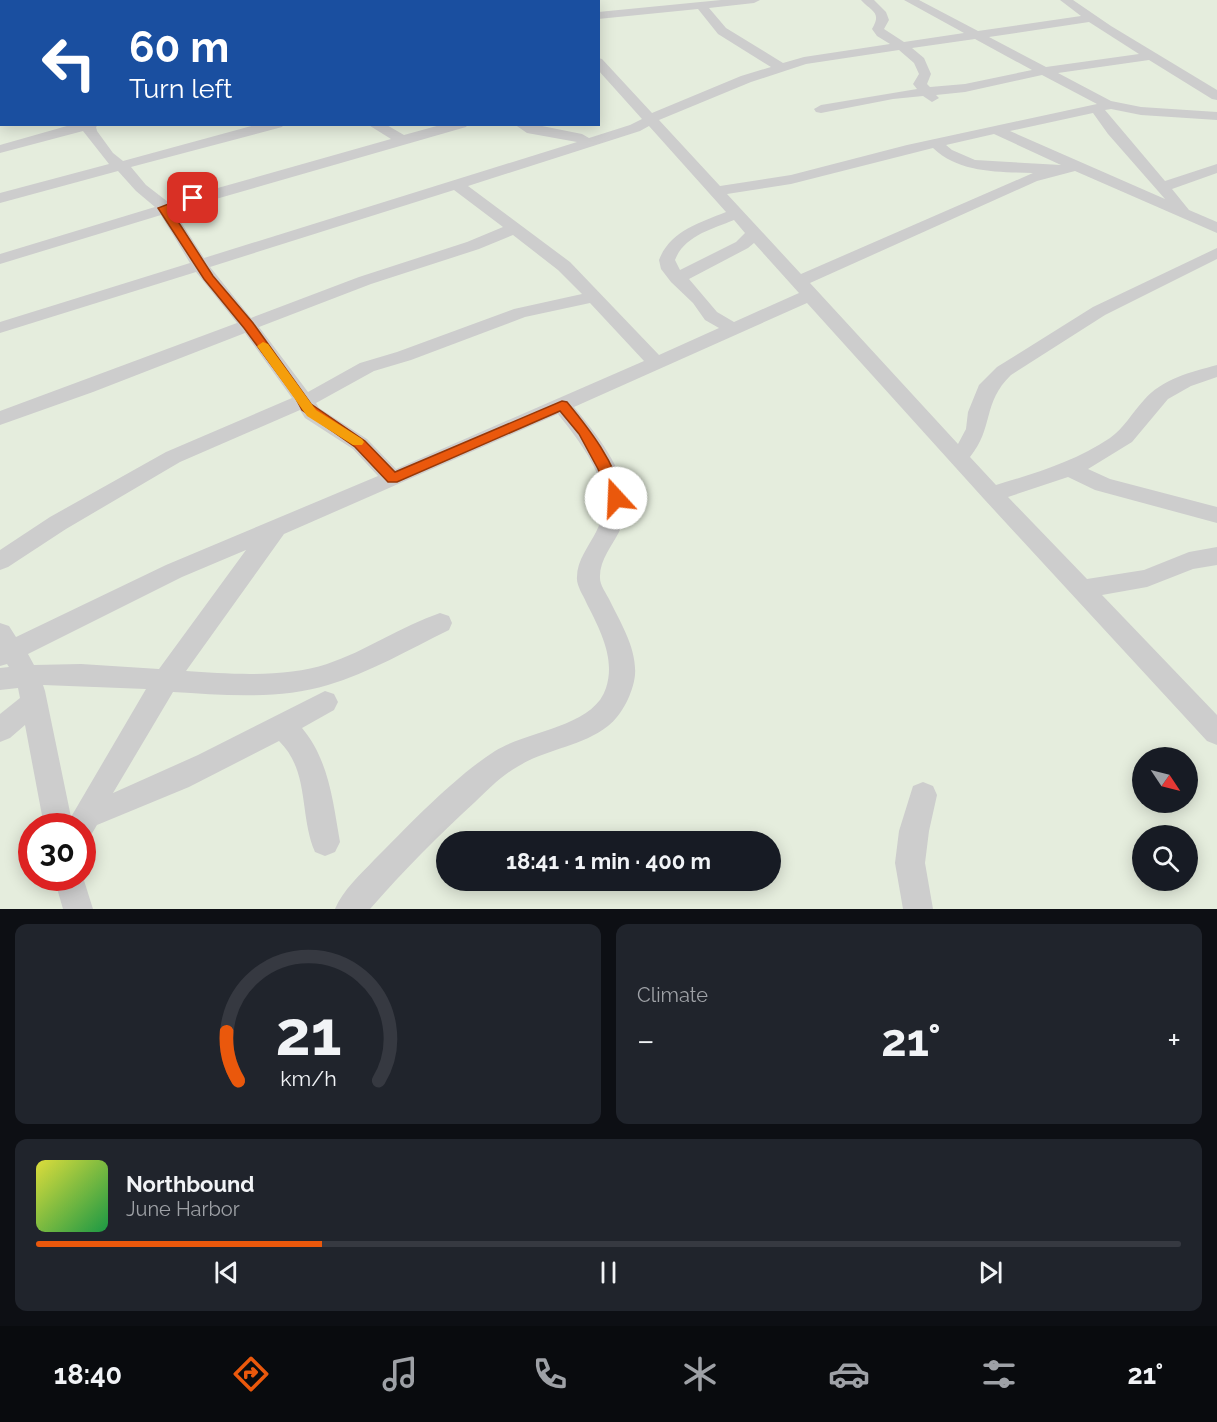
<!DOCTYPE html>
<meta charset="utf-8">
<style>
body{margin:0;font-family:Raleway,sans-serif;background:#20242c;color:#f1f3f6;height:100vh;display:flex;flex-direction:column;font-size:22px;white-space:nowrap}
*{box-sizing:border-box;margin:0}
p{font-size:20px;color:#9ea1a6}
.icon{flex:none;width:33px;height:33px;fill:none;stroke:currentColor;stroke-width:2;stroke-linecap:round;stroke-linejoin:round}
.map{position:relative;height:909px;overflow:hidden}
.side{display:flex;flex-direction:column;gap:15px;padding:15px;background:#0d0f14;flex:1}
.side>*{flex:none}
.hud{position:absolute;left:0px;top:0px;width:600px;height:126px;box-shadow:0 3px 15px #0003;background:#1a4fa0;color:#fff;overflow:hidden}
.needle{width:39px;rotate:125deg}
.controls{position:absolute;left:1132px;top:747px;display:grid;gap:12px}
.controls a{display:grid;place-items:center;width:66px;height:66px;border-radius:50%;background:#171b24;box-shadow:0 3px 15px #0003;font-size:30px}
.speed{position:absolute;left:18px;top:813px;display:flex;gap:12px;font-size:30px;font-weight:700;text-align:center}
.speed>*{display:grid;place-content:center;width:78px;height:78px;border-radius:50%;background:#171b24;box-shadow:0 3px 15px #0003;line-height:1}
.speed .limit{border:9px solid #d22;background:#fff;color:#111}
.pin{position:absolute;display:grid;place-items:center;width:51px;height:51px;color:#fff;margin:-26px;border-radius:12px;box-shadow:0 3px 9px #0006}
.me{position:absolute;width:66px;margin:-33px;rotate:340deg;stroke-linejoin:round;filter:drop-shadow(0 0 4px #0008)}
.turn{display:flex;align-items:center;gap:21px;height:126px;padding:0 30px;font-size:27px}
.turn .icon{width:78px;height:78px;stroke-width:2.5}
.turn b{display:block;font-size:42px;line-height:51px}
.big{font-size:45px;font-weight:700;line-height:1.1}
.side .widget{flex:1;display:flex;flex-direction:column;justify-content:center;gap:9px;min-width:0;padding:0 21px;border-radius:12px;background:#20242c}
.side .dial{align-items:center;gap:0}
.dial svg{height:156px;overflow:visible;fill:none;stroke:#363941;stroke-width:7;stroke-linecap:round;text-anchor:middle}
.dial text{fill:#f1f3f6;stroke:none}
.song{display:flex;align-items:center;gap:18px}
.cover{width:72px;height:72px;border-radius:9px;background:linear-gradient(135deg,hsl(60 70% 55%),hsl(140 70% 35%))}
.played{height:6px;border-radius:3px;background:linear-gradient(90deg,#ea580c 25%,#363941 25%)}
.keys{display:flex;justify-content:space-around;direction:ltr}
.heat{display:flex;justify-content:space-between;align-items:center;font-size:33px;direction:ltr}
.side .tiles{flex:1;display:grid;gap:15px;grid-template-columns:1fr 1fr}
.widget:last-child{grid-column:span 2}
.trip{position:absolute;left:436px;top:831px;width:345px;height:60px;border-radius:30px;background:#171b24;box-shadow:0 3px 15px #0003;font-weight:700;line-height:60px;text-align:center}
.menu{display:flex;height:96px;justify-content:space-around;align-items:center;background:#090b0e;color:#9ea1a6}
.menu .icon{width:42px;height:42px}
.menu .current{color:#ea580c}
.menu b{font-size:27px;color:#f1f3f6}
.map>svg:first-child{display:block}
.green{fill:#e5eddd;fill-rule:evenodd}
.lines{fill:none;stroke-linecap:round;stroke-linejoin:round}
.street{fill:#cdcdcd;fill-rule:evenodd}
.rail{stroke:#858585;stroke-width:3;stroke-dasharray:4 3;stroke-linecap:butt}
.route{fill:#ea580c;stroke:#983908;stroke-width:1.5}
.slow{fill:#f59e0b}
</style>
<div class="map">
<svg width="1217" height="909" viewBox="0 0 1217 909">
<rect width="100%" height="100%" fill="#fff"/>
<path class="green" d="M0,0H1217V909H0ZM2,2H598V124H2ZM1143,758H1188V802H1143ZM32,826H82V878H32ZM1143,836H1188V880H1143ZM447,842H771V880H447Z"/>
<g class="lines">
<g class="street">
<rect x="144" y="0" width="12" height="2"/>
<polygon points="208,0 235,0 207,2"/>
<polygon points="537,0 549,0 550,2 538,2"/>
<path d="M721,0H760L754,3L709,8L726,28L783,63L804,57L890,44L877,36L872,29C882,12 872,12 861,0H874L886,12L889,20L884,29L904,42L964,33L904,0H919L978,31L1081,16L1060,0H1073L1111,26L1217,90V100L1212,99L1149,60L1058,73L1111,101L1141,107L1217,112V120L1141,115L1111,109L1105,110L1165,181L1217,164V173L1172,189L1189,210L1217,222V233L1075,171L1037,181L810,283L958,444L966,429L968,412L979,385L997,367L1093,307L1217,248V259L1105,315L1011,375C982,403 994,428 970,457L996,485C1036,473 1076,461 1110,438C1124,428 1132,413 1144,400C1162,379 1191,372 1217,365V377L1191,386L1168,399L1132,442L1088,469L1110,479L1217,507V523L1095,490L1068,477L1008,497L1087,579L1144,570L1189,552L1217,547V565L1193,569L1147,587L1102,595L1217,715V745L1207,741L984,499L807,303L574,407C601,440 641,487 619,532C612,546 599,561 600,578C600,585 606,593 609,599C620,622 637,648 635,675C633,693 622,715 608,726C581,747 545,749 517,767C501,776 488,790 475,802C438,836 403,871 370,909H335C343,890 360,875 374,860C409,825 453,778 495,751C526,731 594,727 606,688C616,658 599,628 586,602C583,595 576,585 577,577C577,560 589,546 596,532C619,489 583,446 558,414L284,534L186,671C229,674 286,678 327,664C366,651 401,626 440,613L449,616L452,623L449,630C410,649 369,673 328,685C279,700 223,695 173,692L113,793L198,755L325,691L334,694L338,702L334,710L302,728C329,760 333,802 340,842L335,852L325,856L315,852C299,815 310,771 279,741L189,787L97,825L91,835L82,839V826H44L25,725L10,738L0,742V714L20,698L18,688L0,690V668L9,667L7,664L0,666V623L9,626L16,637L166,565L378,476L353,449L305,418L300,410L180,462L66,529L8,567L0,570V550L50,517L166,452L292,398L245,333L93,392L0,425V411L237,323L196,272L0,333V322L190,263L161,215L0,264V254L155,207L136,191L118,171L0,203V193L109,164L83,131L0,153V145L74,124H99L96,127L97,131L113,153L123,161L259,124H284L282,127L131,167L146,185L168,202L391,139L367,124H385L404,135L444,124H468L466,127L174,211L204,258L577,142L527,133L514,124H532L582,134L589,138L630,125L642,119L598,70V58L602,59L652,113L741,76L771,67L718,34L698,9L598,19V12ZM1089,22L1139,54L1046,67L989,37ZM975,39L1032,70L965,84L930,87L927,84L931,74L924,58L912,48ZM899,50L914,63L919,74L913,84L917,89L821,105L814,109L816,112L821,113L893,99L923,96L932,102L939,98L936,95L965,92L1042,75L1097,104L907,145L791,175L720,186L659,120L751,82L806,64ZM1093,113L1108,134L1165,199L1010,131ZM649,126L726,212C699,223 670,231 659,260L661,269L671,282L693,303L705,320L719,328L659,355L570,262L468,186L640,131ZM994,134L1061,165L975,160L952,150L946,145ZM933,148C959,173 998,172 1033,173L801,274L727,194L791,184ZM454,190L503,227L467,242L359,277L251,318L210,267ZM734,220L745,233L736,242L680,270L675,260C684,236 712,229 734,220ZM513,235L558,270L582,294L514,309L397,352L360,363L308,392L259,327L371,284L479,249ZM754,243L799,293L734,322L717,312L689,279L748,248ZM590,303L644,361L396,469L367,439L319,408L316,403L374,371L411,360L525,317ZM246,550L159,669L81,664L34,665L28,654L182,577ZM43,685L146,689L71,817L45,691Z"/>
<rect x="0" y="14" width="2" height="6"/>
<polygon points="2,61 2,69 0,70 0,62"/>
<rect x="0" y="101" width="2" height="8"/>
<polygon points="923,782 933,786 937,795 929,831 925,863 933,909 903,909 895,863 899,831 913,786"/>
<polygon points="82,874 93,909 63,909 54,878 82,878"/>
</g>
<polyline class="rail" points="346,2 367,0"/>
</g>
<path class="route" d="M189,196L198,198L170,209L213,276L253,323L311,404L365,441L395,472L562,401L567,402C590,430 615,462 623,498L621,502H611L598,469L579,434L560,411L397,482H388L355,447L302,410L295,397L244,328L204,279L158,208Z"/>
<polygon class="slow" points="263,342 268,344 316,410 362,439 364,442 362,445 353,445 307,416 257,346"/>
</svg>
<div class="controls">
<a><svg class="needle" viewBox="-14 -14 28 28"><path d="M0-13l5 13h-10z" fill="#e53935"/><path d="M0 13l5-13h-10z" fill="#9ea1a6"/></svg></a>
<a><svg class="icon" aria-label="search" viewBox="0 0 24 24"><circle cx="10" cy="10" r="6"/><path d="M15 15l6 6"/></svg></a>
</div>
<div class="speed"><div class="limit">30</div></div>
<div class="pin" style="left:193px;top:198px;background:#d93025"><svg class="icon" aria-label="arrive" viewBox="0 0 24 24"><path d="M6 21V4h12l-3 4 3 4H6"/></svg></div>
<svg class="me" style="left:616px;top:498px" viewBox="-20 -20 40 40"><circle r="19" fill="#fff"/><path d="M0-13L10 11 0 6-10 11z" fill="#ea580c"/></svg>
<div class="trip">18:41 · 1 min · 400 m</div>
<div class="hud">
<div class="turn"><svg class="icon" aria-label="left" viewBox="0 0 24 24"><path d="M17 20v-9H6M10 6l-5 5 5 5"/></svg><div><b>60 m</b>Turn left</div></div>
</div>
</div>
<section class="side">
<div class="tiles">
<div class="widget dial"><svg viewBox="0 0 100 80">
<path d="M14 69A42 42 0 1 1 86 69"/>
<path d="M14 69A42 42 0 0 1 8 44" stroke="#ea580c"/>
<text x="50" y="56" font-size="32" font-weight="700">21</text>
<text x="50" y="72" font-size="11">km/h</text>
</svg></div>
<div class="widget"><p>Climate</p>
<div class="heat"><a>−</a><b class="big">21°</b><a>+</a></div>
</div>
<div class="widget">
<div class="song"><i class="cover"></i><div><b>Northbound</b><p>June Harbor</p></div></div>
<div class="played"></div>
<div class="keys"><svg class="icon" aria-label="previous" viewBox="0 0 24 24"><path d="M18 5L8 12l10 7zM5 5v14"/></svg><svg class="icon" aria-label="pause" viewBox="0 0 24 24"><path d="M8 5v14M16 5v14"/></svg><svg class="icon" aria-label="next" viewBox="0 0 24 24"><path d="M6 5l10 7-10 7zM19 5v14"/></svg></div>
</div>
</div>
</section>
<nav class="menu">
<b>18:40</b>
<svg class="icon current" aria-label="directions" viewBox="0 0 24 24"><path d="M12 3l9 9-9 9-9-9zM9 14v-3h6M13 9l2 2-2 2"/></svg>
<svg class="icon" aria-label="music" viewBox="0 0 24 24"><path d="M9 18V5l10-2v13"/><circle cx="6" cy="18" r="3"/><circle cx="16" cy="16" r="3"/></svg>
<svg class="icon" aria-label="phone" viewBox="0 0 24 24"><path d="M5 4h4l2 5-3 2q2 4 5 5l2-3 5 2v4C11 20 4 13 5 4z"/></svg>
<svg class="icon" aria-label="climate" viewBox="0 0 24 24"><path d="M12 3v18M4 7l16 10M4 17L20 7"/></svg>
<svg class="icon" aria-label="car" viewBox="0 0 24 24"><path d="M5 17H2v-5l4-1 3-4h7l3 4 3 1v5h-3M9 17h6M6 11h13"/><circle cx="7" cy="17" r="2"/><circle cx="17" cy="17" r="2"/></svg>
<svg class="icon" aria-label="filters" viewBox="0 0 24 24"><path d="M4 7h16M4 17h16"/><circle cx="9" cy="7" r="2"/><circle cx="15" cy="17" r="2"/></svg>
<b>21°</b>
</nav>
